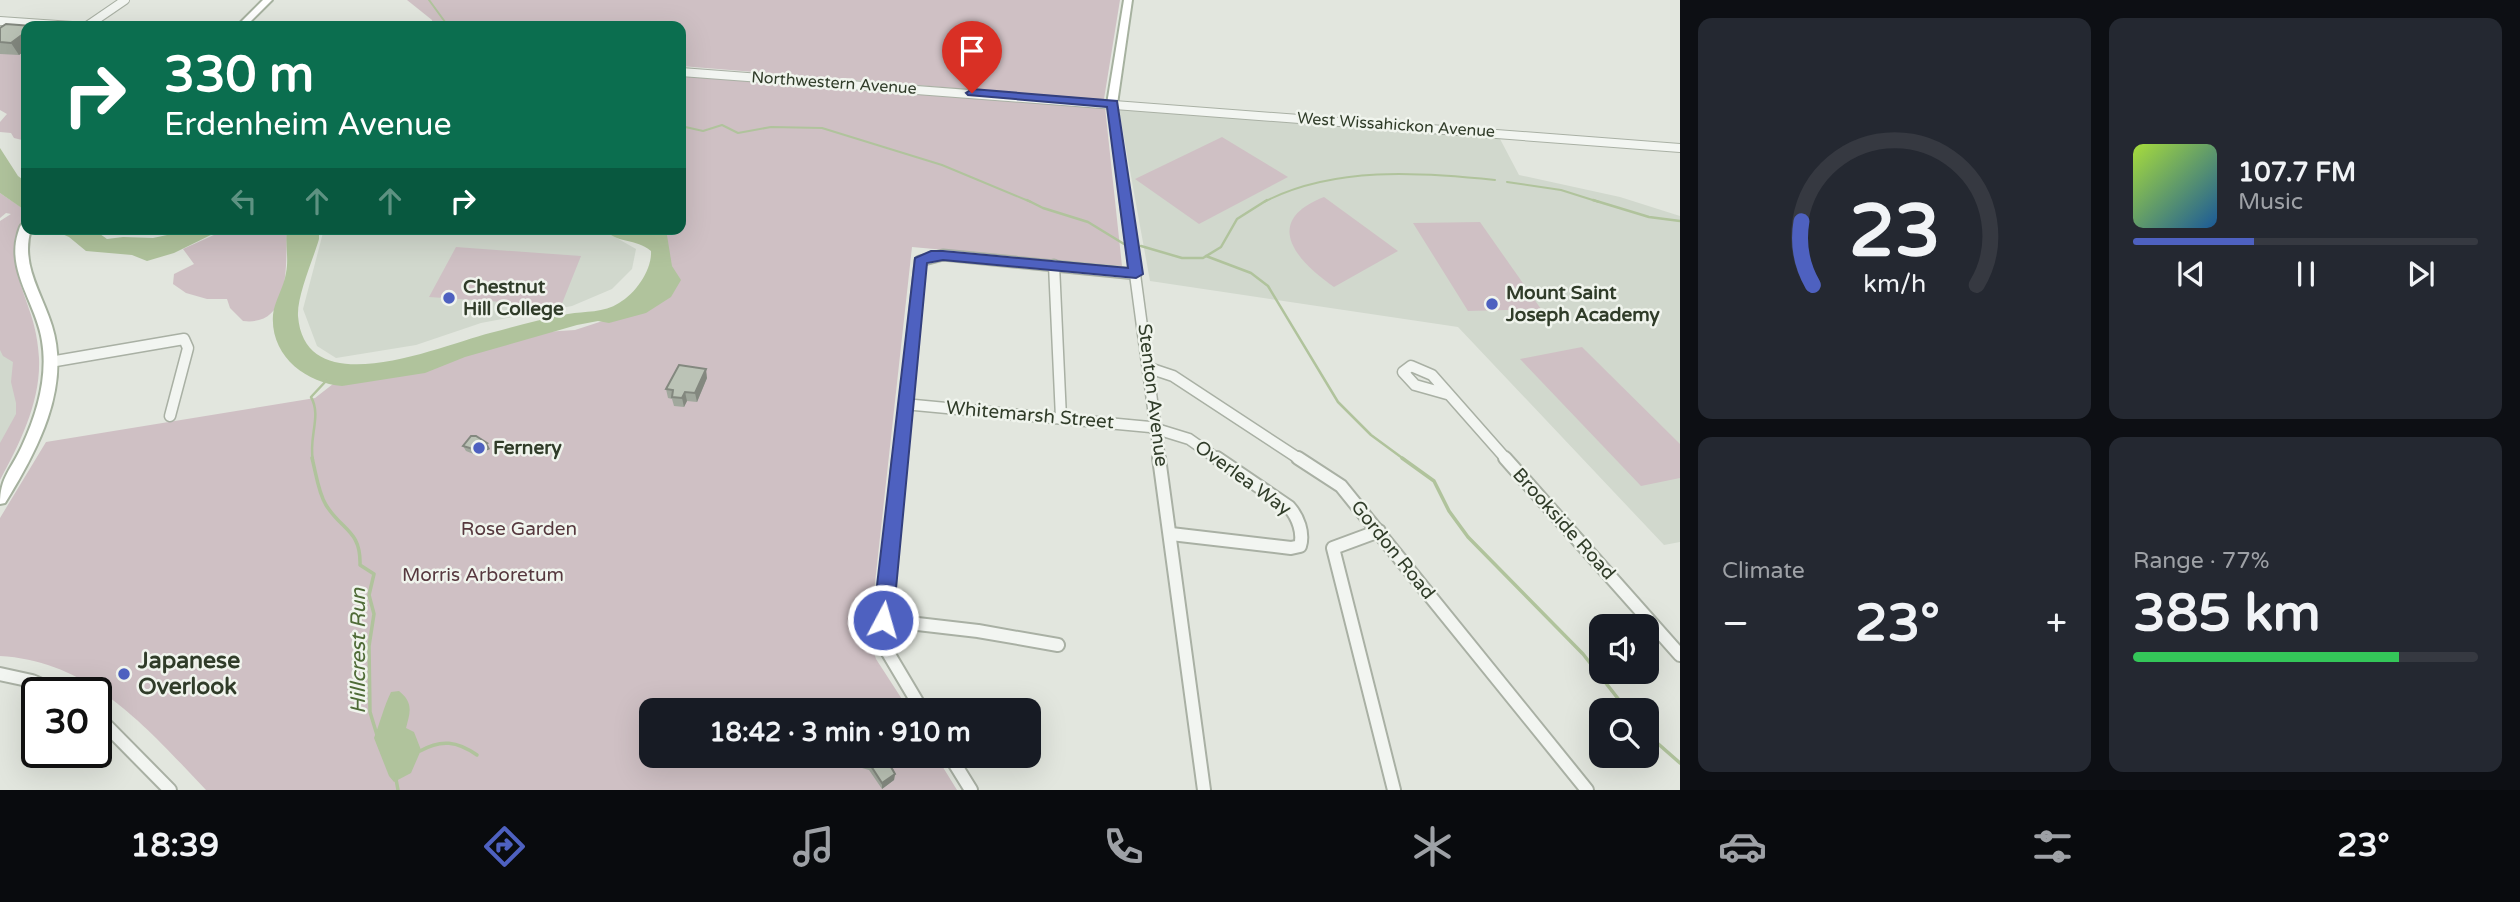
<!DOCTYPE html>
<meta charset="utf-8">
<style>
body{margin:0;font-family:"Varela Round",sans-serif;background:#242831;color:#f1f3f6;height:100vh;display:flex;flex-direction:column;font-size:26px;white-space:nowrap}
*{box-sizing:border-box;margin:0}
p{font-size:23px;color:#9ea1a6}
.icon{flex:none;width:38px;height:38px;fill:none;stroke:currentColor;stroke-width:2;stroke-linecap:round;stroke-linejoin:round}
.map{position:relative;flex:1;overflow:hidden}
.side{display:flex;flex-direction:column;gap:18px;padding:18px;background:#0d0f14;width:840px}
.side>*{flex:none}
.guide{position:absolute;left:21px;top:21px;width:665px;height:214px;border-radius:14px;box-shadow:0 7px 28px #0002;background:#0b6e4f;color:#fff;overflow:hidden}
.controls{position:absolute;left:1589px;top:614px;display:grid;gap:14px}
.controls a{display:grid;place-items:center;width:70px;height:70px;border-radius:14px;background:#171b24;box-shadow:0 7px 28px #0002;font-size:35px}
.speed{position:absolute;left:21px;top:677px;display:flex;gap:14px;font-size:35px;font-weight:700;text-align:center}
.speed>*{display:grid;place-content:center;width:91px;height:91px;border-radius:50%;background:#171b24;box-shadow:0 7px 28px #0002;line-height:1}
.speed .limit{border:4px solid #111;border-radius:10px;background:#fff;color:#111}
.pin{position:absolute;display:grid;place-items:center;width:60px;height:60px;color:#fff;margin:-72px -30px;border-radius:50% 50% 50% 0;rotate:-45deg;box-shadow:0 0 7px #0007}
.pin .icon{rotate:45deg}
.me{position:absolute;width:77px;margin:-38px;rotate:6deg;stroke-linejoin:round;filter:drop-shadow(0 0 5px #0008)}
.turn{display:flex;align-items:center;gap:24px;height:147px;padding:0 28px;font-size:32px}
.turn .icon{width:91px;height:91px;stroke-width:2.5}
.turn b{display:block;font-size:49px;line-height:60px}
.lanes{display:flex;align-items:center;height:66px;padding:0 28px;background:#0003;justify-content:center;gap:35px;direction:ltr}
.lanes .off{opacity:.35}
.big{font-size:52px;font-weight:700;line-height:1.1}
.side .widget{flex:1;display:flex;flex-direction:column;justify-content:center;gap:10px;min-width:0;padding:0 24px;border-radius:14px;background:#242831}
.side .dial{align-items:center;gap:0}
.dial svg{height:182px;overflow:visible;fill:none;stroke:#363941;stroke-width:7;stroke-linecap:round;text-anchor:middle}
.dial text{fill:#f1f3f6;stroke:none}
.song{display:flex;align-items:center;gap:21px}
.cover{width:84px;height:84px;border-radius:10px;background:linear-gradient(135deg,hsl(80 70% 55%),hsl(210 70% 35%))}
.played{height:7px;border-radius:4px;background:linear-gradient(90deg,#4e61c0 35%,#363941 35%)}
.keys{display:flex;justify-content:space-around;direction:ltr}
.heat{display:flex;justify-content:space-between;align-items:center;font-size:38px;direction:ltr}
.charge{height:10px;border-radius:5px;background:linear-gradient(90deg,#34c759 77%,#363941 0)}
.side .tiles{flex:1;display:grid;gap:18px;grid-template-columns:repeat(2,1fr)}
.trip{position:absolute;left:639px;top:698px;width:402px;height:70px;border-radius:14px;background:#171b24;box-shadow:0 7px 28px #0002;font-weight:700;line-height:70px;text-align:center}
.tab-bar{display:flex;height:112px;justify-content:space-around;align-items:center;background:#090b0e;color:#9ea1a6}
.tab-bar .icon{width:49px;height:49px}
.tab-bar .active{color:#4e61c0}
.tab-bar b{font-size:32px;color:#f1f3f6}
main{display:flex;flex:1;min-height:0}
.map>svg:first-child{display:block}
.built{fill:#d1d8cd}
.green{fill:#cfc0c4}
.water{fill:#b0c39c}
.lines{fill:none;stroke-linecap:round;stroke-linejoin:round}
.stream-far2{stroke:#b0c39c;stroke-width:2}
.stream-far1{stroke:#b0c39c;stroke-width:2.5}
.stream{stroke:#b0c39c;stroke-width:3.5}
.minor-far2-casing{stroke:#a9b0a4;stroke-width:10}
.minor-far1-casing{stroke:#a9b0a4;stroke-width:13}
.minor-casing{stroke:#a9b0a4;stroke-width:16}
.major-casing{stroke:#a6b19f;stroke-width:4}
.minor-far2{stroke:#f2f5f1;stroke-width:8}
.minor-far1{stroke:#f2f5f1;stroke-width:10}
.minor{stroke:#f2f5f1;stroke-width:12}
.major{fill:#fff;fill-rule:evenodd}
.wall{fill:#a1a89d}
.shaded-wall{fill:#83887f}
.building{fill:#bbc3b6;stroke:#83887f;stroke-width:2}
.route{fill:#4e61c0;stroke:#333f7d;stroke-width:2}
.poi-dot{fill:#4e61c0;stroke:#f0f4ed;stroke-width:2.5}
.labels{text-anchor:middle;dominant-baseline:central;stroke-width:5;stroke-linejoin:round;paint-order:stroke}
.far-street-label{font-size:16px;fill:#303c29;stroke:#f0f4ed}
.poi-label{font-size:19px;font-weight:bold;fill:#303c29;stroke:#f0f4ed;text-anchor:start}
.street-label{font-size:19px;fill:#303c29;stroke:#f0f4ed}
.park-label{font-size:19px;fill:#56383e;stroke:#f0f4ed}
.water-label{font-size:21px;font-style:italic;fill:#4f6b37;stroke:#f0f4ed}
.near-poi-label{font-size:23px;font-weight:bold;fill:#303c29;stroke:#f0f4ed;text-anchor:start}
</style>
<main>
<div class="map">
<svg width="1680" height="790" viewBox="0 0 1680 790">
<rect width="100%" height="100%" fill="#e2e6de"/>
<g class="built">
<polygon points="1124,107 1499,137 1519,175 1620,197 1680,216 1680,542 1664,545 1458,327 1150,281 1119,110"/>
<polygon points="324,229 601,229 636,249 632,269 612,289 572,306 481,323 416,345 336,358 317,346 303,309"/>
<polygon points="0,258 34,361 0,472"/>
</g>
<g class="green">
<polygon points="407,0 1120,0 1104,99 1100,100 681,66 681,26 433,26 432,20"/>
<polygon points="0,28 26,30 26,141 14,138 11,133 0,132 0,122 7,114 0,110"/>
<path d="M681,76L1105,107L1122,266L912,247L869,637L876,659L909,710H651V756H936L957,790H206C147,728 91,661 0,656V518L46,442L315,398L333,384L514,334L575,330L624,314L642,301L663,229H681Z"/>
<polygon points="1222,137 1288,177 1199,224 1135,179"/>
<path d="M0,193L25,210C0,282 36,294 39,358C41,401 20,443 0,480V443L16,414V403L11,382L13,362L3,356L0,350V221L11,214L6,213L0,218Z"/>
<path d="M1324,197L1398,251L1334,287C1295,260 1262,221 1324,197Z"/>
<polygon points="1480,222 1541,309 1468,311 1413,223"/>
<path d="M227,229H287C285,261 293,327 243,321L230,308L227,299H207L186,293L173,284L174,274L194,264L183,249Z"/>
<polygon points="456,247 581,256 561,306 429,297"/>
<polygon points="1582,347 1680,444 1680,478 1641,486 1520,359"/>
</g>
<g class="water">
<polygon points="0,148 18,176 26,182 26,211 0,193"/>
<polygon points="51,229 93,229 107,239 123,237 153,238 195,229 223,229 174,253 147,261 132,255 86,251 69,237"/>
<path d="M287,229H319V239C313,260 297,295 298,316C305,406 442,345 490,333C516,326 542,319 568,314C585,311 604,313 619,303C636,293 652,270 651,251C636,238 617,244 604,229H666L672,266L681,280L671,297L646,313L609,323L598,321L577,325L465,357L425,373L342,386C306,383 270,356 273,315C274,302 284,287 286,273C289,259 285,244 287,229Z"/>
<path d="M399,691C414,703 410,713 406,728L414,732L421,750L411,773L394,782L389,776L374,738C380,723 384,706 391,692Z"/>
</g>
<g class="lines">
<g class="stream-far2">
<polyline points="429,0 448,26"/>
<polyline points="681,126 703,131 722,125 738,133 771,127 822,128 942,165 1031,202"/>
<polyline points="1507,182 1561,190 1599,202"/>
<path d="M1264,202C1333,166 1420,172 1495,180"/>
</g>
<g class="stream-far1">
<polyline points="1027,200 1043,208 1088,222 1124,244"/>
<polyline points="1593,200 1649,217 1680,221"/>
<polyline points="1141,246 1182,258 1203,258 1221,247 1237,219 1267,200"/>
<polyline points="1206,256 1251,273 1268,286 1338,402 1371,435 1405,460"/>
<path d="M313,460C308,438 322,416 311,397L326,381"/>
</g>
<g class="stream">
<path d="M312,458C316,473 318,492 326,505C342,531 361,530 360,565L374,574L369,595L374,614L369,646L370,712L377,735"/>
<polyline points="1402,458 1434,481 1449,511 1468,537 1583,654 1627,710"/>
<polyline points="1647,734 1680,763"/>
<path d="M420,751C441,739 457,741 477,755"/>
<polyline points="396,779 398,790"/>
</g>
<defs>
<g id="minor-far2">
<polyline points="0,21 72,26"/>
<polyline points="87,26 125,0"/>
<polyline points="681,72 1680,148"/>
<polyline points="1112,104 1125,202"/>
</g>
<g id="minor-far1">
<polyline points="1125,200 1160,460"/>
<polyline points="1054,265 1061,418"/>
<polyline points="50,362 184,339 188,348 170,416"/>
<polyline points="1149,368 1173,376 1301,460"/>
<polyline points="1447,394 1415,385 1403,372 1411,366 1432,375 1507,460"/>
<polyline points="904,404 1150,427 1189,439 1219,460"/>
<polyline points="899,460 920,261 943,255 1136,274"/>
</g>
<g id="minor">
<polyline points="899,458 881,634 884,646 922,710"/>
<polyline points="1159,458 1204,790"/>
<polyline points="1298,458 1341,486 1587,790"/>
<polyline points="1505,458 1680,655"/>
<polyline points="1379,531 1333,548 1394,790"/>
<path d="M1171,534L1291,548L1300,546C1304,533 1298,517 1289,507L1217,458"/>
<polyline points="883,620 978,631 1058,645"/>
<polyline points="0,674 32,681 60,693"/>
<polyline points="96,715 170,790"/>
<polyline points="950,756 971,790"/>
</g>
<g id="major">
<polygon points="263,0 272,0 246,26 237,26"/>
<polygon points="1124,0 1132,0 1117,104 1112,107 1107,104"/>
<path d="M26,221V229H31C20,265 42,293 52,326C71,388 37,451 5,503L0,504C0,477 11,470 22,446C37,414 48,377 42,341C37,305 6,271 18,233C20,227 20,224 26,221Z"/>
</g>
</defs>
<use href="#minor-far2" class="minor-far2-casing"/>
<use href="#minor-far1" class="minor-far1-casing"/>
<use href="#minor" class="minor-casing"/>
<use href="#major" class="major-casing"/>
<use href="#minor-far2" class="minor-far2"/>
<use href="#minor-far1" class="minor-far1"/>
<use href="#minor" class="minor"/>
<use href="#major" class="major"/>
</g>
<g class="wall">
<polygon points="26,26 26,50 19,55 0,54 0,28"/>
<polygon points="707,378 697,402 687,401 684,407 674,406 672,399 668,398 666,389"/>
<polygon points="463,446 490,449 476,455 466,451"/>
<polygon points="854,756 888,756 895,774 894,780 882,789 869,770 862,768"/>
</g>
<g class="shaded-wall">
<polygon points="23,34 26,39 26,50 19,55 11,43"/>
<polygon points="706,369 707,378 697,402 695,393"/>
<polygon points="685,392 687,401 684,407 682,398"/>
<polygon points="487,443 490,449 476,455 473,449"/>
<polygon points="895,774 894,780 882,789 882,783"/>
</g>
<g class="building">
<polygon points="6,24 32,26 26,26 26,35 23,34 11,43 0,42 0,28"/>
<polygon points="679,365 706,369 695,393 685,392 682,398 672,397 673,390 666,389"/>
<polygon points="471,436 476,436 487,443 473,449 463,446"/>
<polygon points="859,756 888,756 894,765 891,767 895,774 882,783 869,763 862,762"/>
</g>
<polygon class="route" points="972,89 1117,101 1143,274 1136,278 943,260 927,263 893,620 890,626 883,629 876,626 873,620 915,258 931,251 943,251 1128,268 1107,107 968,95 966,93"/>
<g class="poi-dot">
<circle cx="449" cy="298" r="7"/>
<circle cx="1492" cy="304" r="7"/>
<circle cx="479" cy="448" r="7"/>
<circle cx="124" cy="674" r="7"/>
</g>
<g class="labels">
<g class="far-street-label">
<text transform="translate(834 83) rotate(4)">Northwestern Avenue</text>
<text transform="translate(1396 125) rotate(4)">West Wissahickon Avenue</text>
</g>
<g class="poi-label">
<text x="463" y="287">Chestnut<tspan x="463" dy="22">Hill College</tspan></text>
<text x="1506" y="293">Mount Saint<tspan x="1506" dy="22">Joseph Academy</tspan></text>
<text x="493" y="448">Fernery</text>
</g>
<g class="street-label">
<text transform="translate(1153 395) rotate(83)">Stenton Avenue</text>
<text transform="translate(1030 415) rotate(5)">Whitemarsh Street</text>
<text transform="translate(1243 478) rotate(36)">Overlea Way</text>
<text transform="translate(1564 524) rotate(48)">Brookside Road</text>
<text transform="translate(1393 550) rotate(51)">Gordon Road</text>
</g>
<g class="park-label">
<text x="519" y="529">Rose Garden</text>
<text x="483" y="575">Morris Arboretum</text>
</g>
<g class="water-label">
<text transform="translate(358 651) rotate(-90)">Hillcrest Run</text>
</g>
<g class="near-poi-label">
<text x="138" y="661">Japanese<tspan x="138" dy="26">Overlook</tspan></text>
</g>
</g>
</svg>
<div class="controls">
<a><svg class="icon" aria-label="sound" viewBox="0 0 24 24"><path d="M4 9h4l5-4v14l-5-4H4zM17 9q2 3 0 6"/></svg></a>
<a><svg class="icon" aria-label="search" viewBox="0 0 24 24"><circle cx="10" cy="10" r="6"/><path d="M15 15l6 6"/></svg></a>
</div>
<div class="speed"><div class="limit">30</div></div>
<div class="pin" style="left:972px;top:93px;background:#d93025"><svg class="icon" aria-label="arrive" viewBox="0 0 24 24"><path d="M6 21V4h12l-3 4 3 4H6"/></svg></div>
<svg class="me" style="left:883px;top:620px" viewBox="-20 -20 40 40"><circle r="17" fill="#4e61c0" stroke="#fff" stroke-width="3"/><path d="M0-11L8 9 0 5-8 9z" fill="#fff"/></svg>
<div class="trip">18:42 · 3 min · 910 m</div>
<div class="guide">
<div class="turn"><svg class="icon" aria-label="right" viewBox="0 0 24 24"><path d="M7 20v-9h11M14 6l5 5-5 5"/></svg><div><b>330 m</b>Erdenheim Avenue</div></div>
<div class="lanes"><svg class="icon off" aria-label="left" viewBox="0 0 24 24"><path d="M17 20v-9H6M10 6l-5 5 5 5"/></svg><svg class="icon off" aria-label="ahead" viewBox="0 0 24 24"><path d="M12 20V5M6 11l6-6 6 6"/></svg><svg class="icon off" aria-label="ahead" viewBox="0 0 24 24"><path d="M12 20V5M6 11l6-6 6 6"/></svg><svg class="icon" aria-label="right" viewBox="0 0 24 24"><path d="M7 20v-9h11M14 6l5 5-5 5"/></svg></div>
</div>
</div>
<section class="side">
<div class="tiles">
<div class="widget dial"><svg viewBox="0 0 100 80">
<path d="M14 69A42 42 0 1 1 86 69"/>
<path d="M14 69A42 42 0 0 1 9 41" stroke="#4e61c0"/>
<text x="50" y="56" font-size="32" font-weight="700">23</text>
<text x="50" y="72" font-size="11">km/h</text>
</svg></div>
<div class="widget">
<div class="song"><i class="cover"></i><div><b>107.7 FM</b><p>Music</p></div></div>
<div class="played"></div>
<div class="keys"><svg class="icon" aria-label="previous" viewBox="0 0 24 24"><path d="M18 5L8 12l10 7zM5 5v14"/></svg><svg class="icon" aria-label="pause" viewBox="0 0 24 24"><path d="M8 5v14M16 5v14"/></svg><svg class="icon" aria-label="next" viewBox="0 0 24 24"><path d="M6 5l10 7-10 7zM19 5v14"/></svg></div>
</div>
<div class="widget"><p>Climate</p>
<div class="heat"><a>−</a><b class="big">23°</b><a>+</a></div>
</div>
<div class="widget"><p>Range · 77%</p><b class="big">385 km</b><div class="charge"></div></div>
</div>
</section>
</main>
<nav class="tab-bar">
<b>18:39</b>
<svg class="icon active" aria-label="directions" viewBox="0 0 24 24"><path d="M12 3l9 9-9 9-9-9zM9 14v-3h6M13 9l2 2-2 2"/></svg>
<svg class="icon" aria-label="music" viewBox="0 0 24 24"><path d="M9 18V5l10-2v13"/><circle cx="6" cy="18" r="3"/><circle cx="16" cy="16" r="3"/></svg>
<svg class="icon" aria-label="phone" viewBox="0 0 24 24"><path d="M5 4h4l2 5-3 2q2 4 5 5l2-3 5 2v4C11 20 4 13 5 4z"/></svg>
<svg class="icon" aria-label="climate" viewBox="0 0 24 24"><path d="M12 3v18M4 7l16 10M4 17L20 7"/></svg>
<svg class="icon" aria-label="car" viewBox="0 0 24 24"><path d="M5 17H2v-5l4-1 3-4h7l3 4 3 1v5h-3M9 17h6M6 11h13"/><circle cx="7" cy="17" r="2"/><circle cx="17" cy="17" r="2"/></svg>
<svg class="icon" aria-label="filters" viewBox="0 0 24 24"><path d="M4 7h16M4 17h16"/><circle cx="9" cy="7" r="2"/><circle cx="15" cy="17" r="2"/></svg>
<b>23°</b>
</nav>
